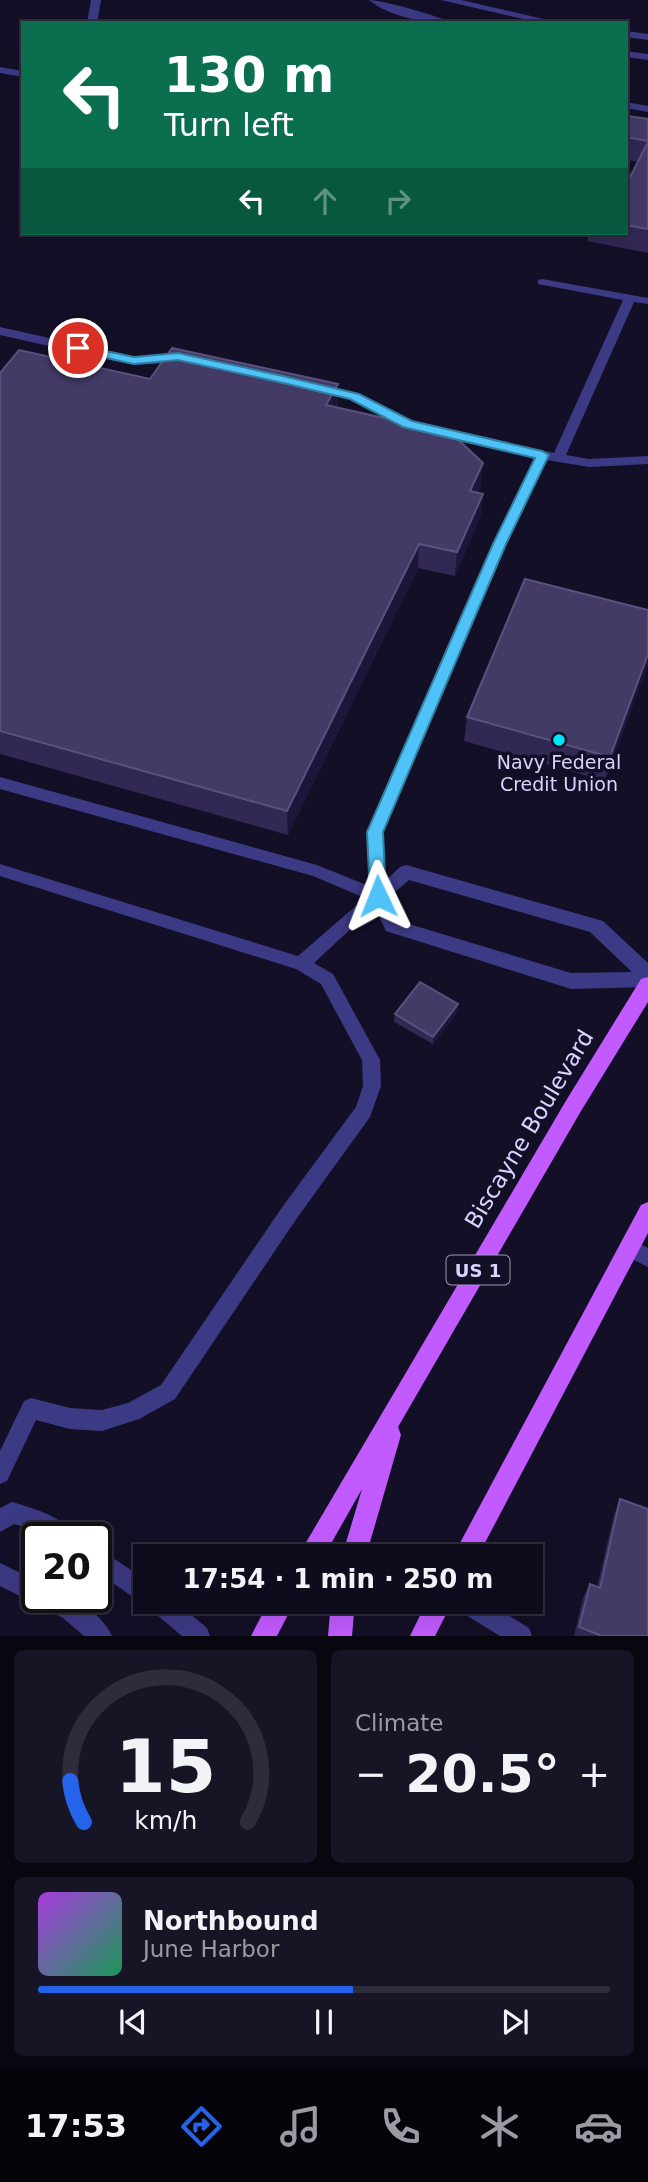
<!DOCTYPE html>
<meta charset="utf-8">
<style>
body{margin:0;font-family:"DejaVu Sans",sans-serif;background:#171425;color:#f1f3f6;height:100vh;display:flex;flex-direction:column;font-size:26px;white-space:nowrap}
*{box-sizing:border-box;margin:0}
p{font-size:23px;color:#9b9ba3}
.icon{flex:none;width:38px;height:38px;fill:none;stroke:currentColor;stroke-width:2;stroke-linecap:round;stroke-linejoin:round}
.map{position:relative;height:1636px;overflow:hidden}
.side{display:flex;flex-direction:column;gap:14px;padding:14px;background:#08060f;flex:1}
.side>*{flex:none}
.banner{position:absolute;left:21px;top:21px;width:607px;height:214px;border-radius:0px;box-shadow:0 7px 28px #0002,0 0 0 2px #2e2b3b;background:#0b6e4f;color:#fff;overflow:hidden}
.speed{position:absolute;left:21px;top:1522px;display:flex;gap:14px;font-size:35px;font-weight:700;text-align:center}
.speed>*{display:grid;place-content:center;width:91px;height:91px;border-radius:50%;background:#0e0b1c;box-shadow:0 7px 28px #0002,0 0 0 2px #2e2b3b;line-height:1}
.speed .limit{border:4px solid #111;border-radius:10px;background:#fff;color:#111}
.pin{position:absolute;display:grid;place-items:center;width:60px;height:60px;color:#fff;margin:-30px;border:4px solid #fff;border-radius:50%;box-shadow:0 2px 7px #0007}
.me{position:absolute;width:77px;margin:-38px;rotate:358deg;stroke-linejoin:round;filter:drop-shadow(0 0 5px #0008)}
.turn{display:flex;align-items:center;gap:24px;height:147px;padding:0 28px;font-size:32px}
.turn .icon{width:91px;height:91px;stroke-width:2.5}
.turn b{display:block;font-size:49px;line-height:60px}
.lanes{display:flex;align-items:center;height:66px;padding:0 28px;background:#0003;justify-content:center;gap:35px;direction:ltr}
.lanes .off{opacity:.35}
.big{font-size:52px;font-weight:700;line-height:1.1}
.side .widget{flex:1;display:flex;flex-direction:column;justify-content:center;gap:10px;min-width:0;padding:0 24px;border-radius:10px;background:#171425}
.side .dial{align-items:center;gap:0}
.dial svg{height:182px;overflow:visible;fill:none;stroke:#2e2b3b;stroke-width:7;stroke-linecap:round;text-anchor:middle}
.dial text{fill:#f1f3f6;stroke:none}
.song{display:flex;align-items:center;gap:21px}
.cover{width:84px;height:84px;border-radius:10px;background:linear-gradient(135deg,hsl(280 70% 55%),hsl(150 70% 35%))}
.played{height:7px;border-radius:4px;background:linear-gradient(90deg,#2563eb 55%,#2e2b3b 55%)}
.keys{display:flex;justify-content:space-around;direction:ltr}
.heat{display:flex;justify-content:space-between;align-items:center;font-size:38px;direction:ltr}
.side .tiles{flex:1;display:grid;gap:14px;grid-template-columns:1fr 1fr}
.widget:last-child{grid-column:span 2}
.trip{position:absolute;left:133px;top:1544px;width:410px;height:70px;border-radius:0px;background:#0e0b1c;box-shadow:0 7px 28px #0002,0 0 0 2px #2e2b3b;font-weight:700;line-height:70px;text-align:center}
.menu{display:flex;height:112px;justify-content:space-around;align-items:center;background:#06040b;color:#9b9ba3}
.menu .icon{width:49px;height:49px}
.menu .selected{color:#2563eb}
.menu b{font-size:32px;color:#f1f3f6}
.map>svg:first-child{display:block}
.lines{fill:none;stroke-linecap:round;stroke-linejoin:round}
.service{fill:#3d3a85;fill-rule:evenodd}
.minor{fill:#3d3a85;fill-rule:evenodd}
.tertiary{fill:#3d3a85;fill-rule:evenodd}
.primary{fill:#c25bff;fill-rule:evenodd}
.wall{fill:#312854}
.shaded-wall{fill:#1d163a}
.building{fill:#433a66;stroke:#5a527e;stroke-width:2}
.route{fill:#4fc3f7;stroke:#337fa1;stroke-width:2}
.poi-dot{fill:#00e5ff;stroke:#130f26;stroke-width:2.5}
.labels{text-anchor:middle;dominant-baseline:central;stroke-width:7;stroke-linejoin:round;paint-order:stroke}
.shield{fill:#130f26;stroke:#9e99be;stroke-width:2}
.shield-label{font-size:18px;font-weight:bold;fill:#d9d4ff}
.poi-label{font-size:19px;fill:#d9d4ff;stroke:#130f26}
.near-street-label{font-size:23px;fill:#d9d4ff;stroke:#130f26}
</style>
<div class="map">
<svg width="648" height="1636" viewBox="0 0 648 1636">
<rect width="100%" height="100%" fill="#130f26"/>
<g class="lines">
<g class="service">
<polygon points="626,102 648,106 648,112 626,108"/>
<polygon points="542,279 648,298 648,304 634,302 566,455 589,459 648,456 648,464 589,467 547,460 507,544 383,832 386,896 314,963 333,974 380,1060 381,1086 370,1117 297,1218 175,1399 139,1419 102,1431 70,1429 36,1420 7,1481 0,1484 0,1451 24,1401 31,1398 70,1408 102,1410 128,1403 161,1385 283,1206 356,1107 363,1086 362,1060 321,984 296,969 0,876 0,864 298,956 365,898 313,876 0,789 0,777 317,865 369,886 367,832 493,544 535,457 404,427 350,400 312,388 318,384 358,394 412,421 554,453 623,300 538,284 538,280"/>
<polygon points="0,327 134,357 184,354 190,358 184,362 134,365 0,335"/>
<polygon points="629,1239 648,1248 648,1267 622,1254 619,1248 622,1242"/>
<path d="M12,1502C32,1508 67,1517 75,1538H45L30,1529L14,1524L0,1532V1508Z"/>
<polygon points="96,1547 145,1579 145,1601 175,1601 207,1628 210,1636 182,1636 150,1609 147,1602 137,1600 96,1571"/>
<path d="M0,1563L37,1581V1598C47,1598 61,1595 71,1598C85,1602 107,1623 112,1636H84L63,1618L0,1586Z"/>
<polygon points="453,1601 485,1601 529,1628 532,1636 500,1636 456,1609"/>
</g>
<g class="minor">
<polygon points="91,0 101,0 97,23 87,23"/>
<polygon points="0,67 23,71 23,77 0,73"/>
<path d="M406,865L603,921L648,963V987L571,989L386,931L369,896L400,867ZM409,880L590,932L632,972L571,973L399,921L388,898Z"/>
</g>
<g class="tertiary">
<path d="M369,0C382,0 440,16 451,23C425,23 389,17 369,0Z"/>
<polygon points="441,0 461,0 561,23 540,23"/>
<polygon points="626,31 648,34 648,40 626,37"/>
<polygon points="626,51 648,54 648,60 626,57"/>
</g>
<g class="primary">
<polygon points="648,977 648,1002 581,1111 398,1427 401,1435 366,1556 342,1556 362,1489 324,1556 298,1556 567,1099 641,979"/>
<polygon points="648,1202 648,1233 478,1556 453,1556 641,1205"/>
<polygon points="269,1601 295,1601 277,1636 251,1636"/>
<polygon points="331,1601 355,1601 352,1636 328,1636"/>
<polygon points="427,1601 453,1601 435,1636 410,1636"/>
</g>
</g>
<g class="wall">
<polygon points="626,118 648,119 648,253 587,241 589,233 626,233 626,183 627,183 638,162 626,160"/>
<polygon points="0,373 150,379 338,407 483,463 480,487 478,493 483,494 480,518 455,576 418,568 288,835 0,754"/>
<polygon points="648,610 648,664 605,781 464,741 467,717"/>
<polygon points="458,1004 458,1011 433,1044 394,1022 395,1014"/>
<polygon points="620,1499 648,1636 574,1636 583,1598 590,1584 597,1587 614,1515"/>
</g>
<g class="shaded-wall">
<polygon points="338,384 338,408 326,405"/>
<polygon points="483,463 480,487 467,516 470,491"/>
<polygon points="483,494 480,518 455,576 457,552"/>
<polygon points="419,544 418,568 288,835 287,811"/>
<polygon points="648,654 648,664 605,781 610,757"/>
<polygon points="458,1004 458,1011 433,1044 433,1037"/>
</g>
<g class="building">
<polygon points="628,116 648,119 648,141 626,137 626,118"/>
<polygon points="648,142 648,229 626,225 626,183 627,183"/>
<polygon points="172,348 338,384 326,405 451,433 483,463 470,491 483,494 457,552 419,544 287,811 0,731 0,373 19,350 150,379"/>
<polygon points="525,579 648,610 648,654 610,757 467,717"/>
<polygon points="420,982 458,1004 433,1037 395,1014"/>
<polygon points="620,1499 648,1509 648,1636 602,1636 579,1627 590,1584 600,1588"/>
</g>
<polygon class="route" points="78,345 134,357 178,353 283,376 359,394 412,421 542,451 549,455 506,544 383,832 386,896 384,901 372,901 370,896 367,832 493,544 535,458 403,427 350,399 283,383 178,360 134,364 74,351 72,348"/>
<circle class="poi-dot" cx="559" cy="740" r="7"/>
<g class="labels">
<rect class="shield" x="446.5" y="1255.5" width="63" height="29" rx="5"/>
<g class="shield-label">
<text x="478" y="1270">US 1</text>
</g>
<g class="poi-label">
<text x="559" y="762">Navy Federal<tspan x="559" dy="22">Credit Union</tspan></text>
</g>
<g class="near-street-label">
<text transform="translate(529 1129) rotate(-59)">Biscayne Boulevard</text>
</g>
</g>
</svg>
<div class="speed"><div class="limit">20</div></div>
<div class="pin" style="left:78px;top:348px;background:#d93025"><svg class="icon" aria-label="arrive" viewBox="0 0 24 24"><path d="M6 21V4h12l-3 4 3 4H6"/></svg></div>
<svg class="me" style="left:378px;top:896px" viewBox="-20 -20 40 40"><path d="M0-17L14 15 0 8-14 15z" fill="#4fc3f7" stroke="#fff" stroke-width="4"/></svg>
<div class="trip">17:54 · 1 min · 250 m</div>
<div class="banner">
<div class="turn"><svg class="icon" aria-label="left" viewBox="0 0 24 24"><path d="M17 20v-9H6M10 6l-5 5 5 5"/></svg><div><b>130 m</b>Turn left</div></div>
<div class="lanes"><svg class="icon" aria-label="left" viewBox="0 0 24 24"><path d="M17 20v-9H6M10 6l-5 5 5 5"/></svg><svg class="icon off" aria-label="ahead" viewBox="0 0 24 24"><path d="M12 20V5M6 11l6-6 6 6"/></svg><svg class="icon off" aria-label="right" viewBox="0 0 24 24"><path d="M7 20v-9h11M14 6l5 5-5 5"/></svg></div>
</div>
</div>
<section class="side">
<div class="tiles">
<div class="widget dial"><svg viewBox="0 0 100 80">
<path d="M14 69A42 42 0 1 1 86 69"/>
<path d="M14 69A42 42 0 0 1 8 51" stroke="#2563eb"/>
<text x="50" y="56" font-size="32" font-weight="700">15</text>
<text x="50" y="72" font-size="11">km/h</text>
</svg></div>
<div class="widget"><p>Climate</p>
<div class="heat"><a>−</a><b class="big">20.5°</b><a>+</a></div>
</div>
<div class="widget">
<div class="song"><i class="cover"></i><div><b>Northbound</b><p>June Harbor</p></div></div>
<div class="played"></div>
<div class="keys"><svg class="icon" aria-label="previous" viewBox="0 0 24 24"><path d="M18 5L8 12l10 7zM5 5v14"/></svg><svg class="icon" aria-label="pause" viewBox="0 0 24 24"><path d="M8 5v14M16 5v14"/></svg><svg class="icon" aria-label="next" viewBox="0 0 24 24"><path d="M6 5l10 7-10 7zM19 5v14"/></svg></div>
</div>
</div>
</section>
<nav class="menu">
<b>17:53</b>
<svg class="icon selected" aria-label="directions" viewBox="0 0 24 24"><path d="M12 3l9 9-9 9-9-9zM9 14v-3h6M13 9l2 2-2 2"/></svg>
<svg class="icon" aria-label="music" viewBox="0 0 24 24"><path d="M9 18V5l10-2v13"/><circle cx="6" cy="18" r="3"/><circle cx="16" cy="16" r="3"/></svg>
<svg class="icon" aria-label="phone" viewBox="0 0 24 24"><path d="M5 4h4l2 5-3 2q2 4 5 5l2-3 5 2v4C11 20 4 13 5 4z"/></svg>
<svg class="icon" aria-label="climate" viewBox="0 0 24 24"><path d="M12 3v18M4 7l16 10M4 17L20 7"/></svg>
<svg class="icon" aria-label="car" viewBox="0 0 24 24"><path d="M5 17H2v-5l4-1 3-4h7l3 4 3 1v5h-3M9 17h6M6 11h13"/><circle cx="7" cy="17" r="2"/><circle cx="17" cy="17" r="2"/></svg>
</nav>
